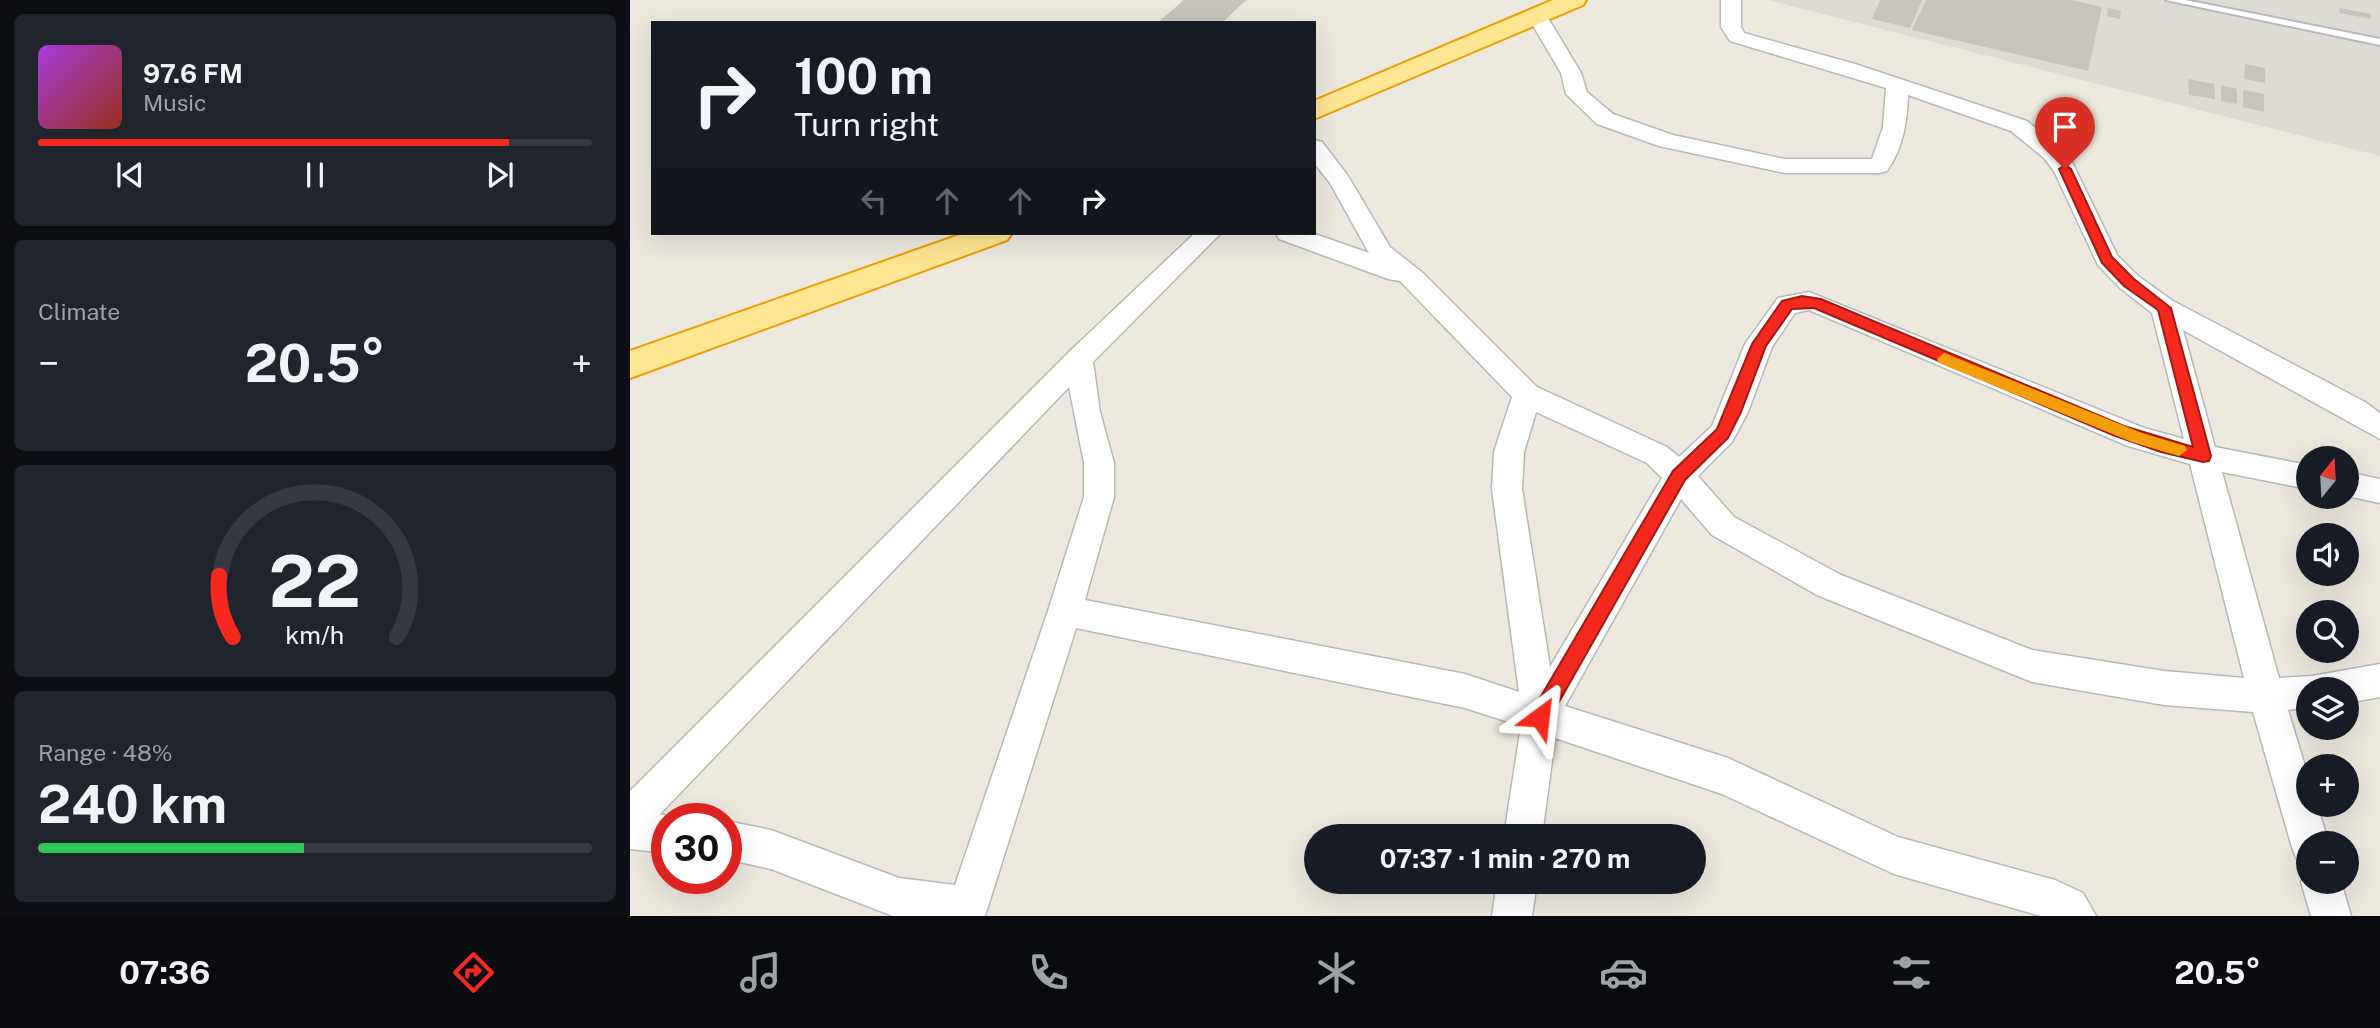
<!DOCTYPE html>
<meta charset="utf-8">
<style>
body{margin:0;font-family:"Public Sans",sans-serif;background:#20242c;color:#f1f3f6;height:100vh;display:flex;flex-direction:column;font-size:26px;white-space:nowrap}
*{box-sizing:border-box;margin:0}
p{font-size:23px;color:#9ea1a6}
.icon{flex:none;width:38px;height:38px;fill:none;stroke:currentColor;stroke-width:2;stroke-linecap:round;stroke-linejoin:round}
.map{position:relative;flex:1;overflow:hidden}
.drawer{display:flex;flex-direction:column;gap:14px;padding:14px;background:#0d0f14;width:630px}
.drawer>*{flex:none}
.banner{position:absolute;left:21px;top:21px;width:665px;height:214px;border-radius:0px;box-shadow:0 7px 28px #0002;background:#171b24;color:#f1f3f6;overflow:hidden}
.needle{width:46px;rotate:18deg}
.controls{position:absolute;left:1666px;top:446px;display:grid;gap:14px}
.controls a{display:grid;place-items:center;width:63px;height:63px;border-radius:50%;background:#171b24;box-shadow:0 7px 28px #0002;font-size:35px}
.speed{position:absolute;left:21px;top:803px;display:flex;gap:14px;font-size:35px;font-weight:700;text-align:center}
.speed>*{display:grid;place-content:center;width:91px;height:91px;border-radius:50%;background:#171b24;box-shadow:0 7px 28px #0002;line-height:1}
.speed .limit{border:10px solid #d22;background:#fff;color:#111}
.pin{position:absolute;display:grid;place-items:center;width:60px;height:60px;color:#fff;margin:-72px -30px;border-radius:50% 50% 50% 0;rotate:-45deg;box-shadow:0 0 7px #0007}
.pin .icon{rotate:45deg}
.me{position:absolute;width:77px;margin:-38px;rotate:30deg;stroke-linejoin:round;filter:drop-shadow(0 0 5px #0008)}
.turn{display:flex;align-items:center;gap:24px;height:147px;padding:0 28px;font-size:32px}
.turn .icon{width:91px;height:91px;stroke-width:2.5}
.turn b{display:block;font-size:49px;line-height:60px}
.lanes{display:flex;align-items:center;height:66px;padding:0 28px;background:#0003;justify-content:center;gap:35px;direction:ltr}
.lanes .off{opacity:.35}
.big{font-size:52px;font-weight:700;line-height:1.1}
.drawer .card{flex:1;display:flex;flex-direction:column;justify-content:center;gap:10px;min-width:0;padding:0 24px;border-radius:10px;background:#20242c}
.drawer .dial{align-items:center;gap:0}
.dial svg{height:182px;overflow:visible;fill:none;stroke:#363941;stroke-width:7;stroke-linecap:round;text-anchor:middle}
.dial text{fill:#f1f3f6;stroke:none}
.song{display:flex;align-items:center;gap:21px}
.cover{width:84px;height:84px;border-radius:10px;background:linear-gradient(135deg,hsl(280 70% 55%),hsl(10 70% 35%))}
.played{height:7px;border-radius:4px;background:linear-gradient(90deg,#f5291d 85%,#363941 85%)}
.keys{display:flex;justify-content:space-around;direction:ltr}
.heat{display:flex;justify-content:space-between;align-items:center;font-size:38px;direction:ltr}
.charge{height:10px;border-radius:5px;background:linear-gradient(90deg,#34c759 48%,#363941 0)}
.trip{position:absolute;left:674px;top:824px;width:402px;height:70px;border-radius:35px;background:#171b24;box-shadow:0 7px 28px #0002;font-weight:700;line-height:70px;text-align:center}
.dock{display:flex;height:112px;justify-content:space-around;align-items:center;background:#090b0e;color:#9ea1a6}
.dock .icon{width:49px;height:49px}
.dock .on{color:#f5291d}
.dock b{font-size:32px;color:#f1f3f6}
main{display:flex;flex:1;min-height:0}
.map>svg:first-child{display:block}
.industrial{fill:#dddbd4}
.building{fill:#c8c4bc}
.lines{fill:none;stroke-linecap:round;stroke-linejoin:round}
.service-casing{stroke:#b5b8bd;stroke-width:4}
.minor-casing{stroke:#b5b8bd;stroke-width:3}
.trunk-casing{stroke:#ec9d00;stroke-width:4}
.service{fill:#fff;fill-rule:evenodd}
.minor{fill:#fff;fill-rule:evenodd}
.trunk{fill:#ffe693;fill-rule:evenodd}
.route{fill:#f5291d;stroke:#9f1b13;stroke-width:2}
.slow{fill:#f59e0b}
</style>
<main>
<section class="drawer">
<div class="card">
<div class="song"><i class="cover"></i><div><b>97.6 FM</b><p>Music</p></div></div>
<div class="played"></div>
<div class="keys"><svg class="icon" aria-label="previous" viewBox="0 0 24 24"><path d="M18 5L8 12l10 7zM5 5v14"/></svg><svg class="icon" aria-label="pause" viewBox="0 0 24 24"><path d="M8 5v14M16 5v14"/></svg><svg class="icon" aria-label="next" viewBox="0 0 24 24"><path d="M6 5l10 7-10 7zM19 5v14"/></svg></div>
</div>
<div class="card"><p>Climate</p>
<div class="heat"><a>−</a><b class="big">20.5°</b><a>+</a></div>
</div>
<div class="card dial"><svg viewBox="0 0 100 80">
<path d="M14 69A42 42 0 1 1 86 69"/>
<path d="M14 69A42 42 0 0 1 8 42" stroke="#f5291d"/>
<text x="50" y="56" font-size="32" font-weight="700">22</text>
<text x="50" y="72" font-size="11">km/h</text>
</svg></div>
<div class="card"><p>Range · 48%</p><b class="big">240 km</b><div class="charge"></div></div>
</section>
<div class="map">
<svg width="1750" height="916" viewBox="0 0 1750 916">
<rect width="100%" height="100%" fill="#ede9df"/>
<polygon class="industrial" points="1138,0 1750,0 1750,156"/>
<g class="building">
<polygon points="554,0 616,0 592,23 527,23"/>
<polygon points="1250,0 1292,0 1280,28 1242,19"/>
<polygon points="1296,0 1441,0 1472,7 1458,71 1282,30"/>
<polygon points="1478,8 1491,11 1490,19 1477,16"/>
<polygon points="1709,8 1741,14 1741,19 1710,13"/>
<polygon points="1615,64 1635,68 1635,83 1614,79"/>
<polygon points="1558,79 1584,84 1585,99 1559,95"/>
<polygon points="1591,85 1607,89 1607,104 1591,101"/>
<polygon points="1613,90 1634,94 1634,112 1613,107"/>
</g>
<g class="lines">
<defs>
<polygon id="service" points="1536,0 1555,0 1750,39 1750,45"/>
<g id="minor">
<path d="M1091,0H1111V27L1114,33L1225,64L1397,121L1430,148L1443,164L1487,255L1508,276L1543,301L1735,402L1750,413V439L1553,330L1585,447L1678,465V489L1592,472L1649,678L1682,676L1750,664V697L1717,703V690H1678V707L1658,710L1678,776V805H1687L1699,844H1678V863L1666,858L1661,844L1623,712L1534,705L1402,682L1187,595L1082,535L1051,499L935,706L1098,758L1268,837L1425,880L1453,893L1466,916H1411L1264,874L1092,794L925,738L912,836H874L891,726L835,708L446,628L355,916H263L141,869L96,859V821L141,830L269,878L325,885L418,611L454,497V463L439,387L30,814L47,819H37V853L0,849V791L439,352L565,233H591L463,362L470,412L484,463V497L455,600L835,674L889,692L862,489L864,452L882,397L770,281L758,279L649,239L646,233H682L739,253L700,183L684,163V140L692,142L718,176L760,247L793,273L907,387L1037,447L1049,457L1082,426L1115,344L1148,298L1179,292L1514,428L1554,439L1522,313L1490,288L1468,265L1424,171L1414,158L1381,131L1278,95C1277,123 1273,148 1257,171L1249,173H1155L1029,146L967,124L936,94L931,73L898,17L908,11L915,13L951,73L957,92L983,114L1043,135L1155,159H1242L1253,127L1256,88L1100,41L1091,27ZM1179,310L1498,446L1560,464L1614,678L1534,671L1402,650L1211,575L1104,517L1068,476L1102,442L1118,412L1142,347L1165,313ZM906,412L1017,463L1032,478L920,667L892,489L894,452Z"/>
<polygon points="1717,472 1750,479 1750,503 1717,496"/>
<polygon points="1677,868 1678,882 1711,882 1721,916 1681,916 1671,882"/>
<polygon points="867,882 907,882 902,916 862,916"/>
</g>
<g id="trunk">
<polygon points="923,0 956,0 953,5 684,119 684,101"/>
<polygon points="335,233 382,233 377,240 0,378 0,351"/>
</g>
</defs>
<use href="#service" class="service-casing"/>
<use href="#minor" class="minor-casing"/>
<use href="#trunk" class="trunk-casing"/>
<use href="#service" class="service"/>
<use href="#minor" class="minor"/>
<use href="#trunk" class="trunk"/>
</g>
<polygon class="route" points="1435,165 1441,169 1482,257 1504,279 1541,308 1581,456 1579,461 1573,462 1531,452 1483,435 1184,308 1162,309 1136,346 1111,412 1098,438 1055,480 917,723 910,726 903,723 900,717 903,710 1043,471 1087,429 1122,344 1152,301 1172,296 1191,299 1494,426 1563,447 1528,310 1494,286 1472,263 1429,169"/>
<polygon class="slow" points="1314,353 1512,433 1555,446 1557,450 1549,456 1502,442 1309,363 1307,359"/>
</svg>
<div class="controls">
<a><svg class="needle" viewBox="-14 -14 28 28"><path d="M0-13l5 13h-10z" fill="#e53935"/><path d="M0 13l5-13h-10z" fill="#9ea1a6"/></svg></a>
<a><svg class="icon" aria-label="sound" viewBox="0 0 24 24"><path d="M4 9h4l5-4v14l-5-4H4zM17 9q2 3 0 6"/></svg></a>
<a><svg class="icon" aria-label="search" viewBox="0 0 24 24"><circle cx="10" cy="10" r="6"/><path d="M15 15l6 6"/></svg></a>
<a><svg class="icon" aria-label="layers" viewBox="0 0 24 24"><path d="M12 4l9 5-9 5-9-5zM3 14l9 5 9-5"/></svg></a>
<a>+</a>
<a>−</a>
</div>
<div class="speed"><div class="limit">30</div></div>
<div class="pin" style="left:1435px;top:169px;background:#d93025"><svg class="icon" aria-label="arrive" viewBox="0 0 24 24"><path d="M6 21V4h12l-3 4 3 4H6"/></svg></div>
<svg class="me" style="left:910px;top:717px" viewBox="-20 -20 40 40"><path d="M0-17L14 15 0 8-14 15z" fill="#f5291d" stroke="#fff" stroke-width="4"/></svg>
<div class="trip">07:37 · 1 min · 270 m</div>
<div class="banner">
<div class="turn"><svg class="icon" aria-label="right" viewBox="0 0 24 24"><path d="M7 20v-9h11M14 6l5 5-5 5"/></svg><div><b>100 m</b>Turn right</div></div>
<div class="lanes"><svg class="icon off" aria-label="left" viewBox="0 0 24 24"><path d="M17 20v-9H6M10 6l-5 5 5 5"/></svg><svg class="icon off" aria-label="ahead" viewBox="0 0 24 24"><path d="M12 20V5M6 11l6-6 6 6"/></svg><svg class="icon off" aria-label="ahead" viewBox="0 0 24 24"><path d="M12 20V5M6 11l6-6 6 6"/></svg><svg class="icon" aria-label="right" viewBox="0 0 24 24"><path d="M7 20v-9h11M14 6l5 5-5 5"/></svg></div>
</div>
</div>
</main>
<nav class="dock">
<b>07:36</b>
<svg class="icon on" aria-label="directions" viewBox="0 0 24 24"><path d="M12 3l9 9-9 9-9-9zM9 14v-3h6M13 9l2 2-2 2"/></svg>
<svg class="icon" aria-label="music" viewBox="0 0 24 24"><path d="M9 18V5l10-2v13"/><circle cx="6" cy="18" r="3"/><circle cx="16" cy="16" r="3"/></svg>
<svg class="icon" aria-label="phone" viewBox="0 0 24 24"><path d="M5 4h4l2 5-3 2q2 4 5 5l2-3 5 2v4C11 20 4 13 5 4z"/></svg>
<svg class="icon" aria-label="climate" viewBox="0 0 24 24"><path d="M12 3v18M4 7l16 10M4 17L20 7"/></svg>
<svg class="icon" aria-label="car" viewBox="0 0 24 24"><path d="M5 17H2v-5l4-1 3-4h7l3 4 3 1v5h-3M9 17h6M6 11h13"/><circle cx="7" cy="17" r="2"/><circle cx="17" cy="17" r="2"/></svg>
<svg class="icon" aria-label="filters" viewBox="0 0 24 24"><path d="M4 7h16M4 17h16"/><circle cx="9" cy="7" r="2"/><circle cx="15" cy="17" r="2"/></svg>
<b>20.5°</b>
</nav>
